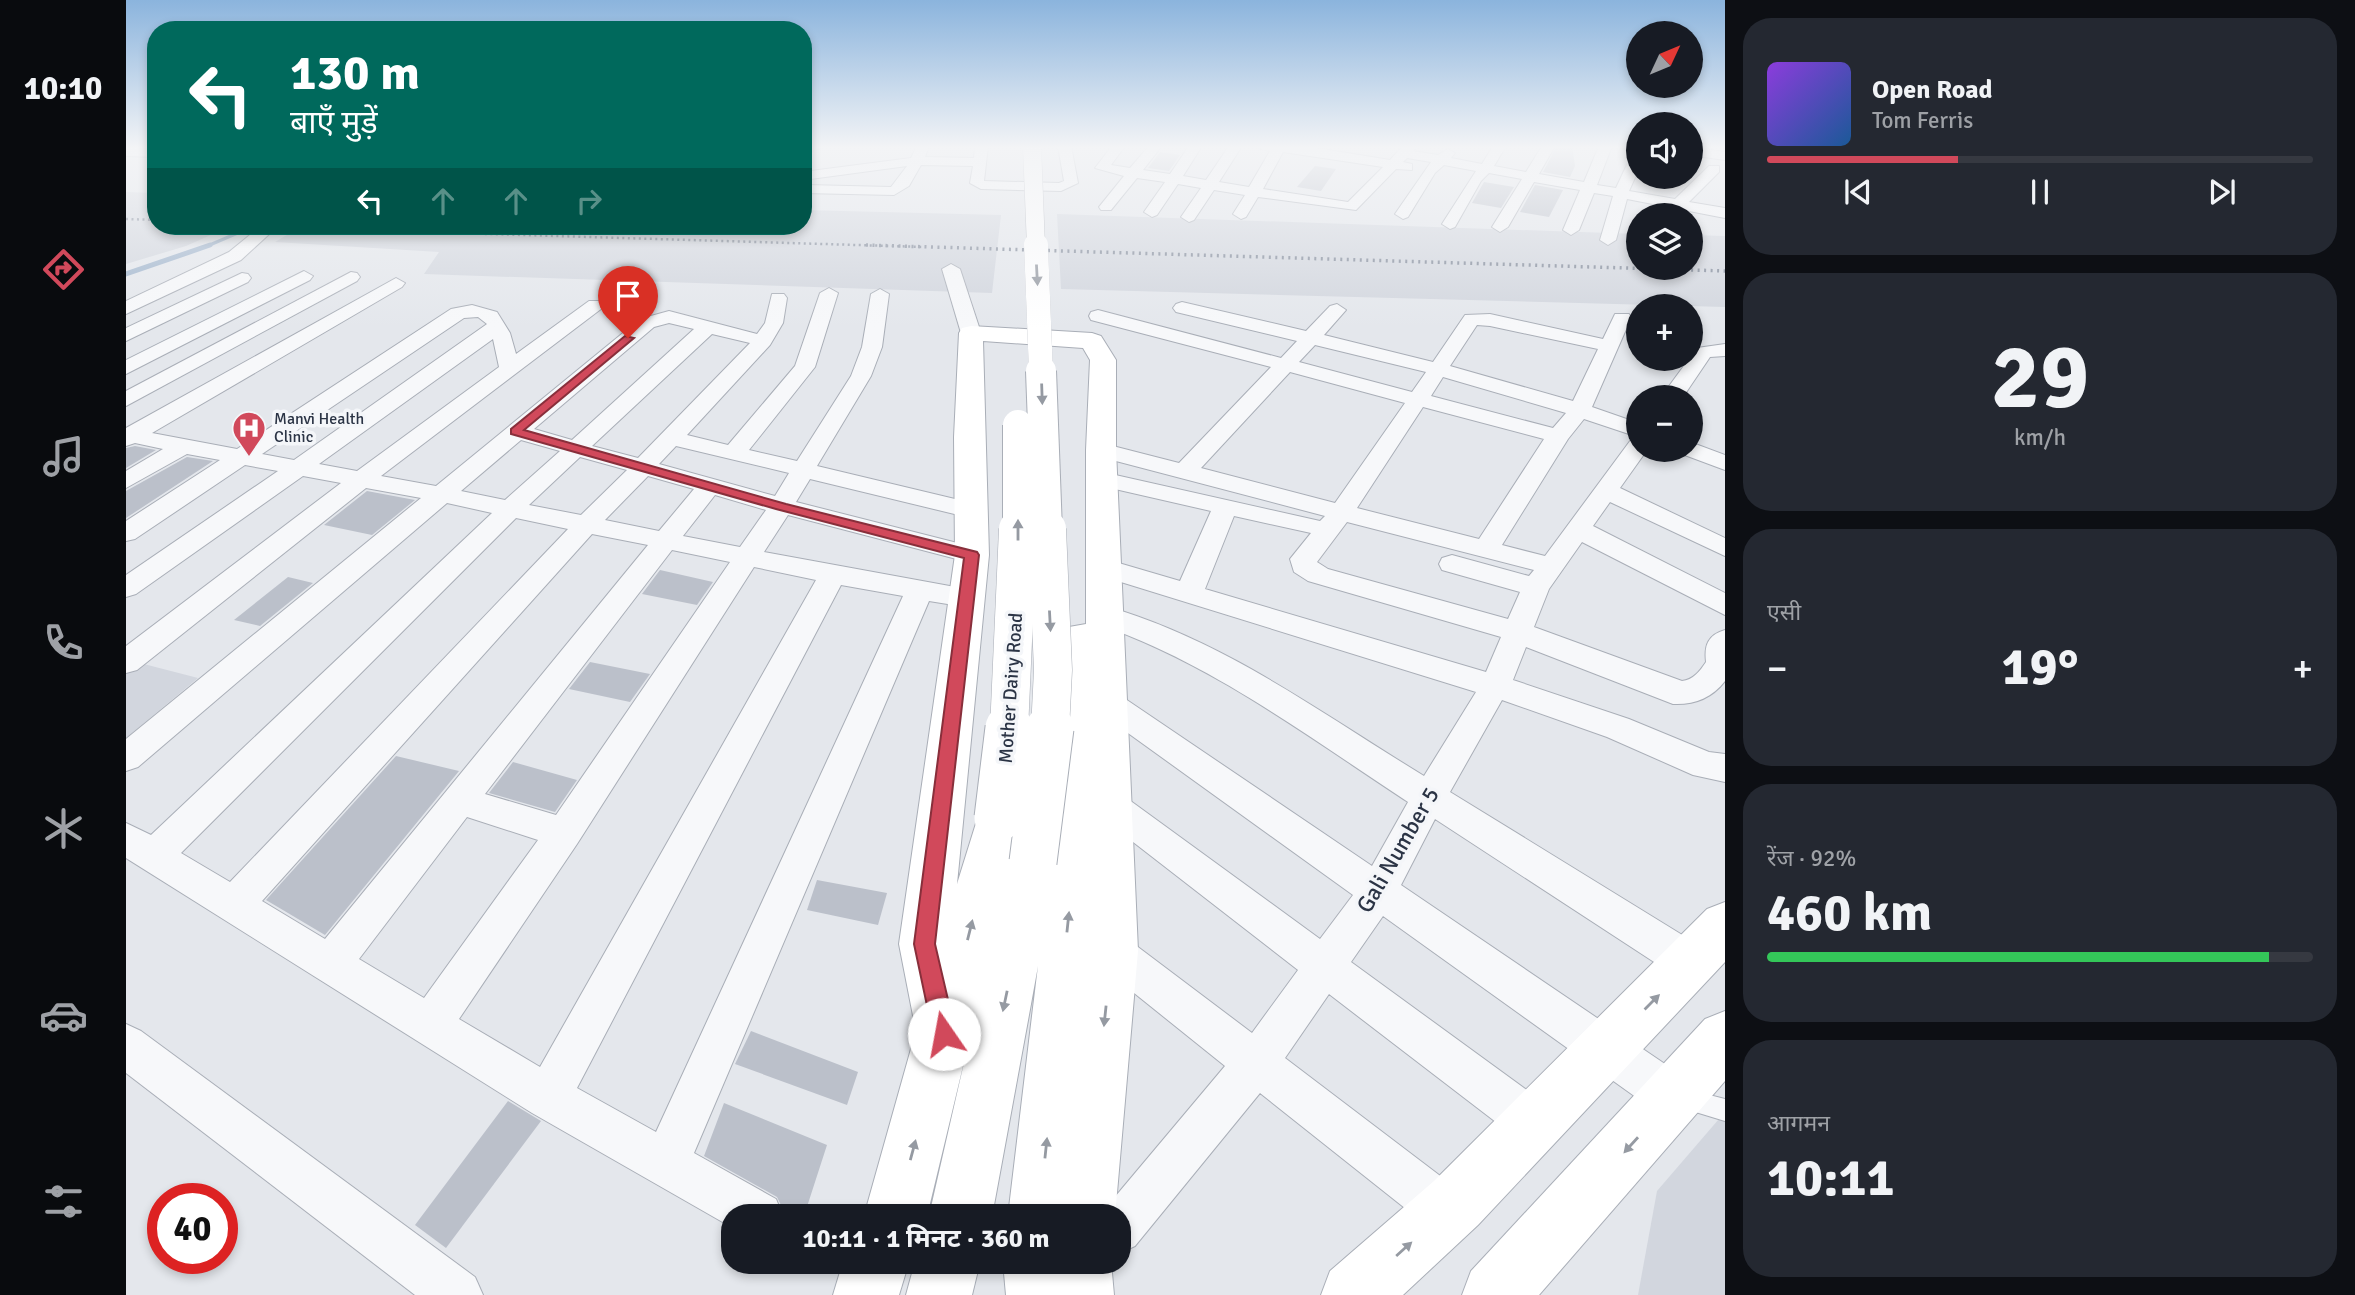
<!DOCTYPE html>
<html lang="hi">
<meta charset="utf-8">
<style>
body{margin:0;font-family:Signika,"Noto Sans Devanagari",sans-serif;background:#242831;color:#f1f3f6;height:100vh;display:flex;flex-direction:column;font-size:26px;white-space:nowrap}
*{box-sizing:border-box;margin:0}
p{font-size:23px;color:#9ea1a6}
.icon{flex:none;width:38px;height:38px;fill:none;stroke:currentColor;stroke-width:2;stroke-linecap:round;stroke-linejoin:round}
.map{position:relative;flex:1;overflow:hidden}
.drawer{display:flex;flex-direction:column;gap:18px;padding:18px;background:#0d0f14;width:630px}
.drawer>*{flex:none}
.top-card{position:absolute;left:21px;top:21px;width:665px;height:214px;border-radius:28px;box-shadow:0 4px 10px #0003;background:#00695c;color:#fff;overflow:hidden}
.needle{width:46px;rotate:46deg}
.controls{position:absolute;left:1500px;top:21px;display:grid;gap:14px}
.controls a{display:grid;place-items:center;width:77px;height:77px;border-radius:50%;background:#171b24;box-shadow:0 4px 10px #0003;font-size:35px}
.speed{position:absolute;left:21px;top:1183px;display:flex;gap:14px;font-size:35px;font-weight:700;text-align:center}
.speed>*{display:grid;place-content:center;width:91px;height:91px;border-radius:50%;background:#171b24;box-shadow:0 4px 10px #0003;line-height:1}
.speed .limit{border:10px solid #d22;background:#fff;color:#111}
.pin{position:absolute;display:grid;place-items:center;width:60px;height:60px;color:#fff;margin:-72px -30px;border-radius:50% 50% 50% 0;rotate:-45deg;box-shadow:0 0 7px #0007}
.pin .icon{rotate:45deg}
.me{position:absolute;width:77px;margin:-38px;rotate:348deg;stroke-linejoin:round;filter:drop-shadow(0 0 5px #0008)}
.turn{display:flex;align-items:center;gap:24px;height:147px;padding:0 28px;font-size:32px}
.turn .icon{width:91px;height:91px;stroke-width:2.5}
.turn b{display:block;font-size:49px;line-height:60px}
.lanes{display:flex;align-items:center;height:66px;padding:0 28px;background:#0003;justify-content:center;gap:35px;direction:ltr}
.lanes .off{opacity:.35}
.big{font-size:52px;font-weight:700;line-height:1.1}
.drawer .tile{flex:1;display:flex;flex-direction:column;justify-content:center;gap:10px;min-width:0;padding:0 24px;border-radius:28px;background:#242831}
.drawer .dial{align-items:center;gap:0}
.dial b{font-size:91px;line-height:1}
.song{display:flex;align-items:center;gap:21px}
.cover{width:84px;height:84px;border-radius:10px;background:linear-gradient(135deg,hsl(270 70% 55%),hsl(210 70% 35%))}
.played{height:7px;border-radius:4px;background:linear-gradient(90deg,#d1495b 35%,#363941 35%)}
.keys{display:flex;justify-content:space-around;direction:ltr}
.heat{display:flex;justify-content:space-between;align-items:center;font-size:38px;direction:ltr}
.charge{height:10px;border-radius:5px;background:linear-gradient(90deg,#34c759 92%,#363941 0)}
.trip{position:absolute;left:595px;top:1204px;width:410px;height:70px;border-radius:28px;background:#171b24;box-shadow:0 4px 10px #0003;font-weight:700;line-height:70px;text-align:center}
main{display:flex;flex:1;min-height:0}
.menu{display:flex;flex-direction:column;width:126px;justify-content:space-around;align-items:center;background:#090b0e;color:#9ea1a6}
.menu .icon{width:49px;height:49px}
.menu .active{color:#d1495b}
.menu b{font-size:32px;color:#f1f3f6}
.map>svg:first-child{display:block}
.built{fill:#d2d6de}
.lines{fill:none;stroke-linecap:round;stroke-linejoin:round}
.stream-far1{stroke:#9fb4cc;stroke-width:3.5}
.stream{stroke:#9fb4cc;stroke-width:5}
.building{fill:#bbc0ca}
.lane-casing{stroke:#a9aeb7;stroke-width:2}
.street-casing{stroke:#a9aeb7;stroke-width:2}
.secondary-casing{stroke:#a9aeb7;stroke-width:2}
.lane{fill:#f7f8fa;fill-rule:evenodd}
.street{fill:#f7f8fa;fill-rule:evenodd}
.secondary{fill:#fff;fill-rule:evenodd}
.rail-far1{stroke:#7d8696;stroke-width:2.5;stroke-dasharray:2 3.5;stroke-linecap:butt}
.rail{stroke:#7d8696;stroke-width:3.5;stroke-dasharray:2 4.5;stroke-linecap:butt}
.secondary-bridge-far4-casing{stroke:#a9aeb7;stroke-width:19;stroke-linecap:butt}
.secondary-bridge-far3-casing{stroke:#a9aeb7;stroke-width:24;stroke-linecap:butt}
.secondary-bridge-far2-casing{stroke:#a9aeb7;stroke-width:32;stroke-linecap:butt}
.secondary-bridge-far1-casing{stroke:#a9aeb7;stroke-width:39;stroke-linecap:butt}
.secondary-bridge-casing{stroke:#a9aeb7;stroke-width:49;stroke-linecap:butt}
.secondary-bridge-far4{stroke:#fff;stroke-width:18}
.secondary-bridge-far3{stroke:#fff;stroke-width:24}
.secondary-bridge-far2{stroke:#fff;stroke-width:30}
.secondary-bridge-far1{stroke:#fff;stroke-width:38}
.secondary-bridge{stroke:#fff;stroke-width:47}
.oneway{fill:#959aa2}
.route{fill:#d1495b;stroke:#882f3b;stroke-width:2}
.labels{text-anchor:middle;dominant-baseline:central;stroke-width:7;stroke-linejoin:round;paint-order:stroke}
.far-poi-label{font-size:16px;fill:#2b3445;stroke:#f4f6f9;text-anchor:start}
.street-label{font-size:19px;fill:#2b3445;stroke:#f4f6f9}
.near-street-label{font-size:23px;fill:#2b3445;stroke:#f4f6f9}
</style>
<main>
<nav class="menu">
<b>10:10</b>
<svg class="icon active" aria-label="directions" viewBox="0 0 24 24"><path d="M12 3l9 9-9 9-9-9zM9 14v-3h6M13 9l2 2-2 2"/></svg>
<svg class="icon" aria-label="music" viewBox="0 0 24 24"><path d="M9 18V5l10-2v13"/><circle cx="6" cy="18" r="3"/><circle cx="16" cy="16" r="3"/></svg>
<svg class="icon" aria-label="phone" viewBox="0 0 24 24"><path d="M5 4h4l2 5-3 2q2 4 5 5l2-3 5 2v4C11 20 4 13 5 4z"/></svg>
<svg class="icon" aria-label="climate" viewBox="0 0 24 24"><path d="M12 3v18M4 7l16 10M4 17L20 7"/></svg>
<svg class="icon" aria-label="car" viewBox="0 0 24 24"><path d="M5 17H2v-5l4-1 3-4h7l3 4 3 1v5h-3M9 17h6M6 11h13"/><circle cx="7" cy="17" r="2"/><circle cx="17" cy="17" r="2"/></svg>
<svg class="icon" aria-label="filters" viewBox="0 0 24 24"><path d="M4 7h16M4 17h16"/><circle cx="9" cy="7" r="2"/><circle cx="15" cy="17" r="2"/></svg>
</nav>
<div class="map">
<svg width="1599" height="1295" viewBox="0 0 1599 1295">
<rect width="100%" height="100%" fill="#e4e7ec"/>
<g class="built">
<polygon points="0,192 30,193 30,226 105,226 60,246 0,264"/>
<polygon points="677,210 875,215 866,293 298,274 313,252 149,242 176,226 677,226"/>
<polygon points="931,214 1512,234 1512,268 1564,268 1565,235 1599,236 1599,307 935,289"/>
<polygon points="14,663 72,678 0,738 0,673"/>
<polygon points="1599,1112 1599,1295 1512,1295 1531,1191"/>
</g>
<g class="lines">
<polyline class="stream-far1" points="79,247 128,226"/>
<polyline class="stream" points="0,274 84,245"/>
</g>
<g class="building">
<polygon points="1431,146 1446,146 1449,166 1444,177 1417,172"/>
<polygon points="1034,152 1054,155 1043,171 1022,168"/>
<polygon points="1189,166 1210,169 1195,191 1171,187"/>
<polygon points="1358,182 1388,187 1375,208 1346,203"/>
<polygon points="1409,185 1437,190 1423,217 1394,212"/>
<polygon points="9,446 30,450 0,468 0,448"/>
<polygon points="61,457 87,461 0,518 0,491"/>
<polygon points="241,491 289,500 246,535 198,525"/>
<polygon points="534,570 587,582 571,605 516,594"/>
<polygon points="162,577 187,583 134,626 108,620"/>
<polygon points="464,662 524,674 504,702 443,689"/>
<polygon points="270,756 333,771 199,935 140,900"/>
<polygon points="387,762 451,780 429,812 363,793"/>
<polygon points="691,880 761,893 752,925 681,910"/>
<polygon points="625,1031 732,1072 721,1105 609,1064"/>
<polygon points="382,1101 415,1121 320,1248 289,1225"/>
<polygon points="598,1103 701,1145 678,1216 656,1207 651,1197 578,1156"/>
</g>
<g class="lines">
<defs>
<polygon id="lane" points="1560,1089 1599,1099 1599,1121 1553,1107 1549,1100 1553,1093"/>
<g id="street">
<polygon points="677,146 703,146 677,153"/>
<polygon points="803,146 799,157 848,158 849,146 862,146 858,181 933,183 938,181 932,146 945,146 952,183 935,191 855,189 844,183 847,166 795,165 783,186 768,195 677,193 680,185 765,187 781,166 677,180 677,172 785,158 791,146"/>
<path d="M986,146H999L985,165L1004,168L1023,146H1036L1017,170L1044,174L1063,146H1076L1057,176L1080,180L1103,146H1116L1093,182L1123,187L1144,151L1123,146L1184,147L1264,160L1277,146H1291L1287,151L1312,155L1322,149L1329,153L1325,158L1356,164L1367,146H1380L1368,166L1400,172L1416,146H1429L1413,174L1458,182L1473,146H1486L1471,185L1490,188L1505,156L1512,152V171L1503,191L1549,199L1583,166H1593V172L1563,202L1599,208V218L1501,199L1490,240L1482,245L1474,240L1487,196L1468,193L1453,230L1445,235L1437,230L1454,190L1408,182L1382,227L1374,232L1366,227L1396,179L1363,173L1355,181L1329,227L1324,229L1316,224L1350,171L1318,165L1309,173L1282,217L1277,219L1269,214L1305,162L1281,158L1277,162L1286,164V170L1270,169L1230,210L1132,197L1120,217L1115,219L1107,214L1119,195L1088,190L1068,220L1063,222L1055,217L1075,188L1052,184L1031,215L1026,217L1018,212L1039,182L1011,178L985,210H975L973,207L998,176L969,168ZM1157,152L1257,167L1222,202L1137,189Z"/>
<polygon points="1564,147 1599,152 1599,160 1564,155"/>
<polygon points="0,148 30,149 30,157 0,156"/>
<polygon points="135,226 152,226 115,260 0,314 0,301 103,252"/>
<polygon points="825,264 834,269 855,333 852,337 845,339 835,333 816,269"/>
<polygon points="178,271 187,276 184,280 0,374 0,360"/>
<polygon points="225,272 231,273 234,277 231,281 0,406 0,391"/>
<polygon points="116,273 122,274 125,278 122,282 0,341 0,328"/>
<path d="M270,278L279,283L276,287L26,433L111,449L325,309L346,305L371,312L384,333L390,354L463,301H475L478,305L475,309L255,476L310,486L514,319L543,311L631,334L639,323L646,294H658L661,298L657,323L644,345L561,435L602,445L669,366L694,293L703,288L712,293L689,367L623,450L671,461L725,376L736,347L745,294L754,289L763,294L756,347L745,376L691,466L854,505L858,510L854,515L845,518L684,479L670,502L855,549L859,555L855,561L846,563L662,515L638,552L840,589L850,591L854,598L850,605L840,607L803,601L568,1153L650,1199L657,1216H607V1228L406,1113L0,858V823L25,835L366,513L321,503L12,767L0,771V739L295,498L240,488L11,670L0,673V646L215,483L177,476L10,594L0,597V575L152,471L119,465L9,539L0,541V521L94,460L61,454L0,488V471L37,449L9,443L0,446V428ZM352,317L361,324L168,460L136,454L338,318ZM543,323L568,329L446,440L408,429L528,327ZM586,334L624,343L512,458L466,446ZM367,339L373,367L231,471L193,464ZM395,440L434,451L379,500L335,491ZM550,446L663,473L649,496L533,464ZM454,457L501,470L455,515L403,505ZM522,476L568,489L533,531L479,520ZM589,495L640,510L614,547L557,536ZM390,518L442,529L104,882L55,853ZM466,534L522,545L199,939L136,901ZM546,550L604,562L430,815L359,794ZM628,567L690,580L414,1067L333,1019L451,844ZM715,585L777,596L530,1132L451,1088ZM341,817L412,840L298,998L233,959Z"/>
<path d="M1056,302L1180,331L1204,306L1211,304L1220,310L1198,335L1307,362L1339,315L1364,314L1477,339L1489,314H1503L1505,318L1466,407L1512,423V437L1458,419L1442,439L1376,545L1419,556L1504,441L1512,439V450H1521L1494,488L1599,538V556L1484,502L1467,526L1599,593V615L1456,542L1423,589L1408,627L1556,681C1567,680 1574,671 1580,662C1578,645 1582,635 1599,630V681C1586,698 1568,705 1547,704L1400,647L1387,680L1503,719L1583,752L1599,754V782L1567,775L1481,737L1376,700L1324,792L1579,949L1585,963L1579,977L1565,982L1551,977L1309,819L1275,885L1564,1081L1570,1097L1564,1113L1548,1119L1532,1113L1257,916L1225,962L1424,1107L1431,1123L1424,1139L1408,1146L1392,1139L1203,994L1159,1058L1338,1194L1345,1211L1338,1228L1321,1235L1304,1228L1134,1093L1009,1246L992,1254V1216H973L1099,1066L972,964L966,951L972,938L986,932L1000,938L1126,1033L1172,970L971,814L966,804L971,794L983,789L995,794L1194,939L1227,895L970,710L965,702L970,694L981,690L992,694L1246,866L1282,802C1181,736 1084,662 969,623L965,616L969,609L979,606C1096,639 1195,713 1298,776L1350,692L969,574L965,568L969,562L979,559L1054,581L1085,511L967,484L964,479L967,474L976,472L1194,521L1199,516L967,455L963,450L967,445L975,443L1053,463L1145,367L965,320L963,316L965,312L972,310L1155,358L1171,341L1050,312L1047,308L1050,304ZM1351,325L1364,326L1472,349L1447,401L1324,366ZM1189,345L1300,372L1286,392L1173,362ZM1164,372L1279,403L1209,503L1075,468ZM1317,377L1440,413L1427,428L1305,396ZM1297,407L1418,439L1353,539L1231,508ZM1108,516L1185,533L1164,559L1168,572L1182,581L1375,637L1360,672L1079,589ZM1221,522L1408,570L1403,576L1326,555L1316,558L1313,564L1316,570L1394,592L1382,619L1202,569L1191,562Z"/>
<polygon points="1599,344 1599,356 1584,357 1557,397 1535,397 1571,348"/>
<polygon points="1564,442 1599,455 1599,470 1556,454 1553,450 1564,450"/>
<polygon points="0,1024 15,1031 349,1277 357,1295 289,1295 0,1073"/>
</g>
<g id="secondary">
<polygon points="0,146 17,146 0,154"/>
<path d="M845,326L966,333L975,336L990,360V450L1012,951L989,1216H882L912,966L866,1216H803L843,1041L801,1216H738L790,1031L773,944L829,555L828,437L833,333L836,328ZM857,341L957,348L964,360L960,450V624L943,627L937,636L924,847L907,841L890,847L886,856L895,818L888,804L872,799L856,804L831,884L863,555Z"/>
<polygon points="1599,902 1599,962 1352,1225 1277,1295 1195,1295 1204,1271 1308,1181 1581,909"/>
<polygon points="1599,1011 1599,1081 1413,1295 1336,1295 1345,1271 1579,1019"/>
<polygon points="717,1262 783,1262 773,1295 707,1295"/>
<polygon points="789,1262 854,1262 846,1295 780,1295"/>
<polygon points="877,1262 985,1262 988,1295 880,1295"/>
</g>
</defs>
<use href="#lane" class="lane-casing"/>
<use href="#street" class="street-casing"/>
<use href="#secondary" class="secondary-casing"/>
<use href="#lane" class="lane"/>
<use href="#street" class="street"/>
<use href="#secondary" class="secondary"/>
<g class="rail-far1">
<polyline points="0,219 30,220"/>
<polyline points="95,226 798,247"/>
</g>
<polyline class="rail" points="740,245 1599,271"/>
<defs>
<polyline id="secondary-bridge-far4" points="906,146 910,247"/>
<polyline id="secondary-bridge-far3" points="910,245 915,373"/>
<g id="secondary-bridge-far2">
<polyline points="915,371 921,531"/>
<polyline points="892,531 892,425"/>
</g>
<g id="secondary-bridge-far1">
<polyline points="921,529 927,670 924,730"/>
<polyline points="883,730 892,529"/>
</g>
<g id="secondary-bridge">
<polyline points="872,818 883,728"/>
<polyline points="907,862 924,728"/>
</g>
</defs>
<use href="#secondary-bridge-far4" class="secondary-bridge-far4-casing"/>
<use href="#secondary-bridge-far3" class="secondary-bridge-far3-casing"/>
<use href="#secondary-bridge-far2" class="secondary-bridge-far2-casing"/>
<use href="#secondary-bridge-far1" class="secondary-bridge-far1-casing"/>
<use href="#secondary-bridge" class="secondary-bridge-casing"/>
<use href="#secondary-bridge-far4" class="secondary-bridge-far4"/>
<use href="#secondary-bridge-far3" class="secondary-bridge-far3"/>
<use href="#secondary-bridge-far2" class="secondary-bridge-far2"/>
<use href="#secondary-bridge-far1" class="secondary-bridge-far1"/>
<use href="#secondary-bridge" class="secondary-bridge"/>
</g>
<defs><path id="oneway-solid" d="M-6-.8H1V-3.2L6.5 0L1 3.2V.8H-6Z" transform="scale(1.75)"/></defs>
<g class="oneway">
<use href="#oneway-solid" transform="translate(911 275) rotate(87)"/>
<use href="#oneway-solid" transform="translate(916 394) rotate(88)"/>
<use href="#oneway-solid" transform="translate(892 530) rotate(-90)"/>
<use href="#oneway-solid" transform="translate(924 621) rotate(87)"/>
<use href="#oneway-solid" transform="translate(942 922) rotate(-84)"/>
<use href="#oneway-solid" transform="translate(844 930) rotate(-76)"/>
<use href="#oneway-solid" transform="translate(879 1001) rotate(102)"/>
<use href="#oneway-solid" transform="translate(1526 1002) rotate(-45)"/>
<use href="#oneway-solid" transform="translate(979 1016) rotate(96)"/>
<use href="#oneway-solid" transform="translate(1505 1145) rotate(132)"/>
<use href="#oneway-solid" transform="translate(920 1148) rotate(-84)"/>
<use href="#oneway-solid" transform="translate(787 1150) rotate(-75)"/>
<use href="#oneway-solid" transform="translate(1278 1249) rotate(-42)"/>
</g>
<linearGradient id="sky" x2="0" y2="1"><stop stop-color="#8bb4dd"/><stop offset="0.45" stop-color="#f3f4f6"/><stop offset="1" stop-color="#f3f4f6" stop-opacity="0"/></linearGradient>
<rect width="1599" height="328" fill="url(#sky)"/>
<polygon class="route" points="499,336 508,338 398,430 660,504 851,552 853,555 809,944 830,1034 827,1043 818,1046 810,1043 807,1034 788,944 838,558 650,509 385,434 385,429"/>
<defs>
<symbol id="hospital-pin" viewBox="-11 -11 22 30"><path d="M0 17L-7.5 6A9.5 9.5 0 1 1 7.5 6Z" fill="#d1495b" stroke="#f4f6f9"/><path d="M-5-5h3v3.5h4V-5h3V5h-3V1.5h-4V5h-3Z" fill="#fff"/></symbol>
</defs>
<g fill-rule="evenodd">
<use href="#hospital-pin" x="104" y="409" width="38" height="52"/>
</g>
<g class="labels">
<g class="far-poi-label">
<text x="148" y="419">Manvi Health<tspan x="148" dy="18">Clinic</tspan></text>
</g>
<g class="street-label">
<text transform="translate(885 688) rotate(-86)">Mother Dairy Road</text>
</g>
<g class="near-street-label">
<text transform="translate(1272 850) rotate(-60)">Gali Number 5</text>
</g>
</g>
</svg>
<div class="controls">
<a><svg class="needle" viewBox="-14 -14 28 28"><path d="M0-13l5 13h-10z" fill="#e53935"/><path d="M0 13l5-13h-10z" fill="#9ea1a6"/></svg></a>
<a><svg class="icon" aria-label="sound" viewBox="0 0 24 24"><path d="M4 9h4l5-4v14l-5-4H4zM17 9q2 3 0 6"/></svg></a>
<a><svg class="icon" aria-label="layers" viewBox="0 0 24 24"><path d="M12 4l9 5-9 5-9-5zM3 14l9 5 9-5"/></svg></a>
<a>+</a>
<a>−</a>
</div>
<div class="speed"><div class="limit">40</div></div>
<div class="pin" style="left:502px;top:338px;background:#d93025"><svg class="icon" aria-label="arrive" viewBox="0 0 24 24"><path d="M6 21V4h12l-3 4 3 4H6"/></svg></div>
<svg class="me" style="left:818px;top:1034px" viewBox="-20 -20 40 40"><circle r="19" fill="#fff"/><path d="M0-13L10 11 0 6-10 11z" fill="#d1495b"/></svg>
<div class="trip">10:11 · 1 मिनट · 360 m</div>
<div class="top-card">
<div class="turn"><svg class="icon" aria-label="left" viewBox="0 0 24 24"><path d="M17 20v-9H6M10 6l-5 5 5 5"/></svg><div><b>130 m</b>बाएँ मुड़ें</div></div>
<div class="lanes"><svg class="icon" aria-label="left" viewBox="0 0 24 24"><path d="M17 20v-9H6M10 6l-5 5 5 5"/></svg><svg class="icon off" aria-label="ahead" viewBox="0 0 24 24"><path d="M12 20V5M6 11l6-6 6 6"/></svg><svg class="icon off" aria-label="ahead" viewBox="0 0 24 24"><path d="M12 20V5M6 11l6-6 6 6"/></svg><svg class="icon off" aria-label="right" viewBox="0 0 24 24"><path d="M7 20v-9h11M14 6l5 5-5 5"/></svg></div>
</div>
</div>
<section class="drawer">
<div class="tile">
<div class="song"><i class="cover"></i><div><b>Open Road</b><p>Tom Ferris</p></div></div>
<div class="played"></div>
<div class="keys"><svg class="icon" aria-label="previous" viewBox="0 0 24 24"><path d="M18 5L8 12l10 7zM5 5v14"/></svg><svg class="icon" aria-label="pause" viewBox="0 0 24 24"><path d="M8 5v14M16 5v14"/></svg><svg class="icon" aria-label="next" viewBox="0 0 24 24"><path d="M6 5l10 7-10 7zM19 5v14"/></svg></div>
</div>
<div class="tile dial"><b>29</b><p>km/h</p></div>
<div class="tile"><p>एसी</p>
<div class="heat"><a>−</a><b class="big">19°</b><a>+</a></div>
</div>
<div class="tile"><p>रेंज · 92%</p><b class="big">460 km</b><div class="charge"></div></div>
<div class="tile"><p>आगमन</p><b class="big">10:11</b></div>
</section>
</main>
